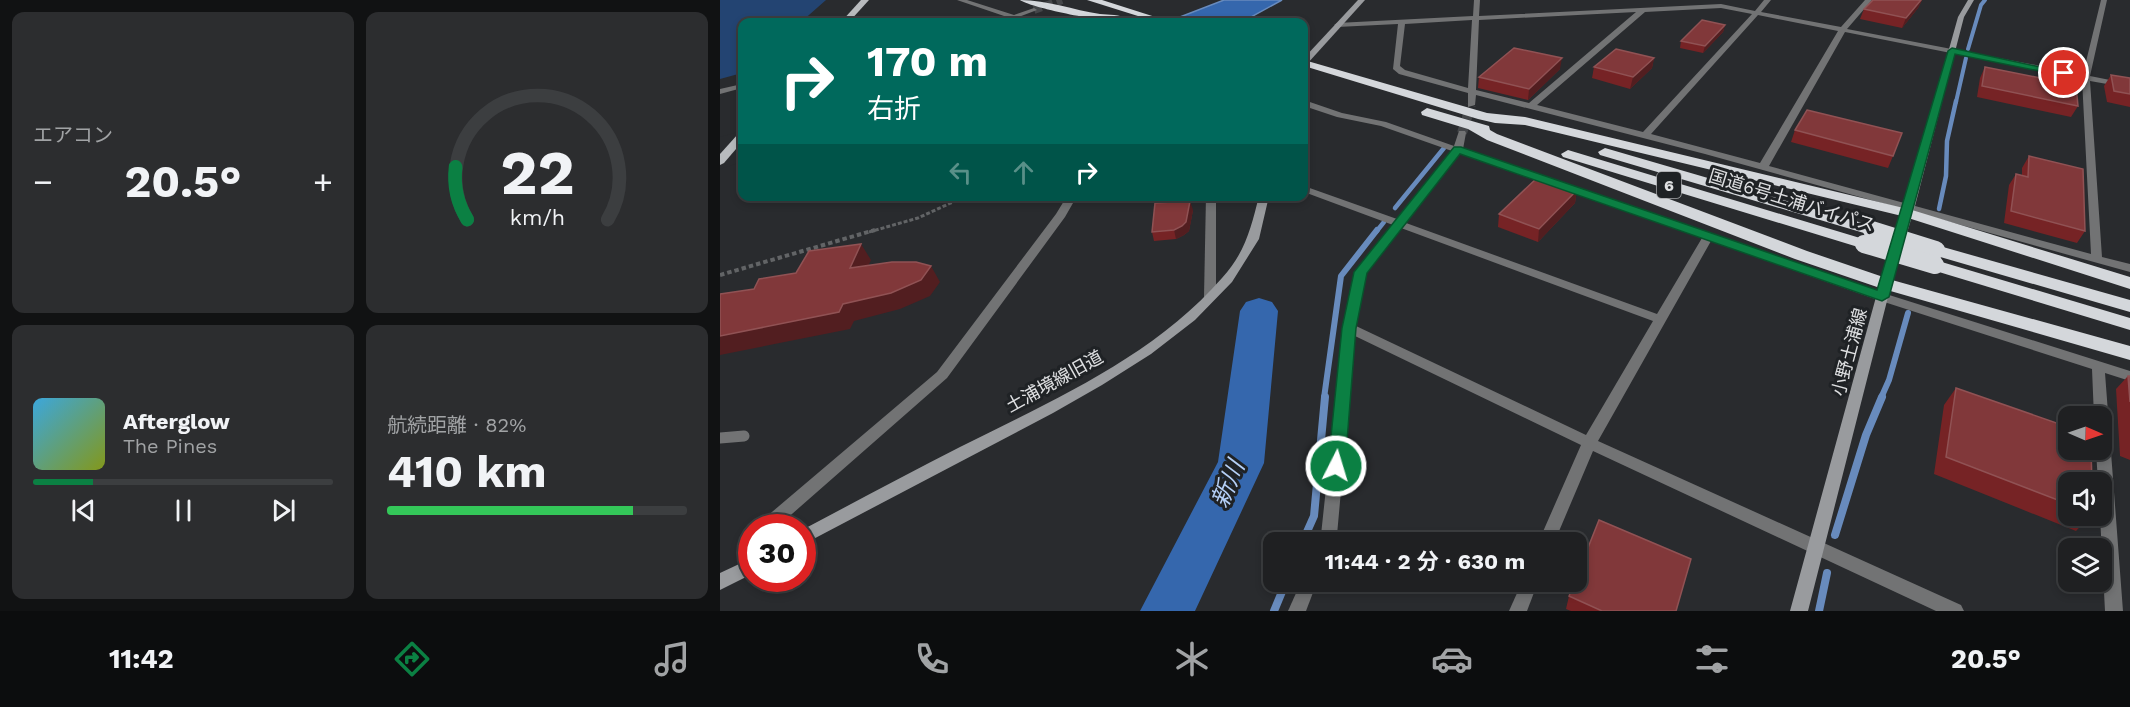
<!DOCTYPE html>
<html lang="ja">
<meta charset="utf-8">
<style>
body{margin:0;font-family:"Work Sans","Noto Sans JP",sans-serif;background:#2c2d2f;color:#f1f3f6;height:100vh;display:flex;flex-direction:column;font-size:22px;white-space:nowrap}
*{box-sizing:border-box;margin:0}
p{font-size:20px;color:#a1a3a5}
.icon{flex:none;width:33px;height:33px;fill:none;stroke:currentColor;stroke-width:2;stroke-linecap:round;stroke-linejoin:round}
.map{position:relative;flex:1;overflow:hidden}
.sheet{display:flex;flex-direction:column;gap:12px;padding:12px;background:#111213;width:720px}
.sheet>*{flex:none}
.banner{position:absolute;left:18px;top:18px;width:570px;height:183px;border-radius:12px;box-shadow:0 3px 9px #0003,0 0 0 2px #3c3e40;background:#00695c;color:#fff;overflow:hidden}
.needle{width:39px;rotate:92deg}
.tools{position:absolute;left:1338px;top:406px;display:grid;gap:12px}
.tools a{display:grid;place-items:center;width:54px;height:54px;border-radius:12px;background:#1f2022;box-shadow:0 3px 9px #0003,0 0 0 2px #3c3e40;font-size:30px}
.speed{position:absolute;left:18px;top:514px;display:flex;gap:12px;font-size:30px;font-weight:700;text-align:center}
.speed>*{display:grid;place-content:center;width:78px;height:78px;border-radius:50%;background:#1f2022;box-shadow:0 3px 9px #0003,0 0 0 2px #3c3e40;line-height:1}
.speed .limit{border:9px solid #d22;background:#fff;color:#111}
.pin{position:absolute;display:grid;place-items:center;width:51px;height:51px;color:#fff;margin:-26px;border:3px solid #fff;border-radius:50%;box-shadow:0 2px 6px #0007}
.me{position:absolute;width:66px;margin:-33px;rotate:5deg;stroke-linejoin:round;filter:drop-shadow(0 0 4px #0008)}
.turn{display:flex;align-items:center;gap:21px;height:126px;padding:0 30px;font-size:27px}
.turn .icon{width:78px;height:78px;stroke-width:2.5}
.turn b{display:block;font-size:42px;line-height:51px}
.lanes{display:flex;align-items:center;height:57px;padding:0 30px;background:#0003;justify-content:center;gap:30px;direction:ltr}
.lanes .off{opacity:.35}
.big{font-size:45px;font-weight:700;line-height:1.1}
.sheet .widget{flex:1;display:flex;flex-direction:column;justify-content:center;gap:9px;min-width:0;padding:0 21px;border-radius:12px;background:#2c2d2f}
.sheet .dial{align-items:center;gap:0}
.dial svg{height:156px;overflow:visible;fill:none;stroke:#3c3e40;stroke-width:7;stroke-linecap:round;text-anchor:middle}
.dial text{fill:#f1f3f6;stroke:none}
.song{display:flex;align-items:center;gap:18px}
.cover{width:72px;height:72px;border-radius:9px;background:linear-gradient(135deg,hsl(200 70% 55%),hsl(70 70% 35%))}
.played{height:6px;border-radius:3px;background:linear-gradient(90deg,#0b8043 20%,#3c3e40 20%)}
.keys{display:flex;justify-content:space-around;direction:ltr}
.heat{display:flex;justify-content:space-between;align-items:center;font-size:33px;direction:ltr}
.charge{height:9px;border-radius:4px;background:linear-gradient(90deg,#34c759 82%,#3c3e40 0)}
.sheet .tiles{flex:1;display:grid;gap:12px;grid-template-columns:repeat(2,1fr)}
.trip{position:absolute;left:543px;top:532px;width:324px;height:60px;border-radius:12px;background:#1f2022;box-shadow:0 3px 9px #0003,0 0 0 2px #3c3e40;font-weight:700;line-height:60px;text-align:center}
.menu{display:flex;height:96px;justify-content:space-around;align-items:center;background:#0c0d0e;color:#a1a3a5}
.menu .icon{width:42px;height:42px}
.menu .current{color:#0b8043}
.menu b{font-size:27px;color:#f1f3f6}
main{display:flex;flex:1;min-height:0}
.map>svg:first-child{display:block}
.green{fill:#234472}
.water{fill:#3567ad;stroke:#688bbd;stroke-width:1.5}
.pier{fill:#292b2e}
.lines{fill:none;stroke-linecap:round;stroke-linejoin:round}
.stream-far3{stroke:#688bbd;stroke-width:4}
.stream-far2{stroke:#688bbd;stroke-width:4.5}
.stream-far1{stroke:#688bbd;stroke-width:6}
.stream{stroke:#688bbd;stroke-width:8}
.river{fill:#3567ad;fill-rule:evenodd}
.street-tunnel-far1{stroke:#444649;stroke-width:8;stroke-dasharray:8 4;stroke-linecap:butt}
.street-tunnel{stroke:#444649;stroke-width:10;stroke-dasharray:10 4.5;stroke-linecap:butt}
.path-far1{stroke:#626466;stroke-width:3;stroke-dasharray:4 2;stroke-linecap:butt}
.path{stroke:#626466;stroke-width:4;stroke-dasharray:4.5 3;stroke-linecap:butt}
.lane{stroke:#727374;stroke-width:11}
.street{fill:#727374;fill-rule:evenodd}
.secondary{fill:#999b9e;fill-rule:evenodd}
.primary{fill:#b8bbbe;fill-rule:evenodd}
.highway{fill:#d4d7db;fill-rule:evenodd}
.highway-bridge-far1{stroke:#d4d7db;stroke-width:14}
.highway-bridge{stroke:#d4d7db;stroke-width:18}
.wall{fill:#762325}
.shaded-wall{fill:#521e20}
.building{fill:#81383a;stroke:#905254;stroke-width:1.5}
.route{fill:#0b8043;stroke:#07532c;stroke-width:1.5}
.labels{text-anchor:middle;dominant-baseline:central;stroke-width:6;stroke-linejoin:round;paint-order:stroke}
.shield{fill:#1f2225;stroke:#a5a7a9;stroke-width:1.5}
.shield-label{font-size:16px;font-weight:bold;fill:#dfe0e2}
.street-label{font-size:18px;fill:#dfe0e2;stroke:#1f2225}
.near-water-label{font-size:24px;font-style:italic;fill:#b5d0f7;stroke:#1f2225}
</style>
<main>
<section class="sheet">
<div class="tiles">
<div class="widget"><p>エアコン</p>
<div class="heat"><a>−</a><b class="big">20.5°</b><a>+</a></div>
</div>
<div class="widget dial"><svg viewBox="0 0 100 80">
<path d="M14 69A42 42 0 1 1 86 69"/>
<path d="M14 69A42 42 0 0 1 8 42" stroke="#0b8043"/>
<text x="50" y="56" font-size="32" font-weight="700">22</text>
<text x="50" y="72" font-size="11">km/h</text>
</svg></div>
<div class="widget">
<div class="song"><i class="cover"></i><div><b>Afterglow</b><p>The Pines</p></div></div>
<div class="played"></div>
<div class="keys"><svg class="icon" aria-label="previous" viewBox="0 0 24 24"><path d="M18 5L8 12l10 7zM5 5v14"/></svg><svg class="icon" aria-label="pause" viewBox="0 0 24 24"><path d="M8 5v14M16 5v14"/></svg><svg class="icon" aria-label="next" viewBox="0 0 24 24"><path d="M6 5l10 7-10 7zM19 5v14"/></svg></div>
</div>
<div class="widget"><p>航続距離 · 82%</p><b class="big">410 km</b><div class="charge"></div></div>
</div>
</section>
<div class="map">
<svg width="1410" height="611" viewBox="0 0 1410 611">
<rect width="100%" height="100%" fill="#292b2e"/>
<polygon class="green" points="0,0 106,0 81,22 22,22 22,73 0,79"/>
<polygon class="water" points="504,0 562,0 522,22 447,22"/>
<polygon class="pier" points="22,131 22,162 0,169 0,137"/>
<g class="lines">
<g class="stream-far3">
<polyline points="1248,49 1261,5 1265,0"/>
<polyline points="1236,102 1246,58"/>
</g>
<g class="stream-far2">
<polyline points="675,208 724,148"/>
<polyline points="1219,209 1226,176 1227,141 1236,101"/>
<polyline points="656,232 664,222"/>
</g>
<g class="stream-far1">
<polyline points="604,398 621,276 657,230"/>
<polyline points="1161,398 1169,380 1188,313"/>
</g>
<g class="stream">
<polyline points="1115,535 1146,435 1162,397"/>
<polyline points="582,543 594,516 605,397"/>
<polyline points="554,611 566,582"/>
<polyline points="1099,611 1107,573"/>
</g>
<polygon class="river" points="539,298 552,302 558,311 544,463 475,611 420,611 498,462 520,311 526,302"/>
<polyline class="street-tunnel-far1" points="314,10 342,0"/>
<polyline class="street-tunnel" points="742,133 751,105"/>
<polyline class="path-far1" points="149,232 198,218 246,196"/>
<polyline class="path" points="0,275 155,230"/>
<polyline class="lane" points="0,438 24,436"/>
<g class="street">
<polygon points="237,0 247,0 294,15 314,8 317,10 285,22 277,22 287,17"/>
<path d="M754,0H760L759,16L1001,4L1035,11L1044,0H1051L1041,12L1121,27L1145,0H1152L1127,29L1363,74L1381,0H1387L1370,76L1410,84V88L1370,81L1382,257L1410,264V272L985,154L756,95L755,105L748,107V93L679,74L673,69L678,24L617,27L614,25L617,23L753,16ZM1001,8L1032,14L923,132L817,105L925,12ZM916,12L809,103L756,90L759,20ZM1038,15L1118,31L1040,163L931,134ZM752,20L748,88L685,70L680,66L685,24ZM1125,32L1362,79L1371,254L1049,166Z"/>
<polygon points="22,84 22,88 0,94 0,89"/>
<path d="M584,100L622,113L666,122L734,146L739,131H745L746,133L743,149L1166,294L1410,371V381L1385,373L1403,611H1385L1380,516H1382V483H1378L1376,450H1382V417H1374L1372,369L1158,300L991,241L878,441L1241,605L1244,611H1216L873,451L834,543H818L861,445L635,336L617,535L614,543H598L601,535L623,328L635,272L673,225L584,192V186L677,219L732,151L661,126L617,117L584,106ZM740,154L982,238L937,314L686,223ZM681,228L933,321L866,435L636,326L647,273Z"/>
<polygon points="347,196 357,196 345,217 227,378 56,528 37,528 39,523 217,372 336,214"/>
<path d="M433,196H472C461,203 444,204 433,196Z"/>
<polygon points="486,196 496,196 496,297 490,301 484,297"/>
<polygon points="32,535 32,565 26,563 21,547 26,537"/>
<polygon points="581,582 597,582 586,611 568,611"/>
<polygon points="802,582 818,582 807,611 789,611"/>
</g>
<g class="secondary">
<polygon points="638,0 645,0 587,64 584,64 584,58"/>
<polygon points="1248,0 1254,0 1244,17 1195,206 1168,297 1088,611 1070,611 1156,297 1185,206 1238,17"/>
<path d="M539,196H549L539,239L512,282L475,320L431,354L382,385L333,413L82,545V530C135,502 187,474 240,447C332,401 433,357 502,278C525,253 531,228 539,196Z"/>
<polygon points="32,558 32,574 0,590 0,573"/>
</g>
<g class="primary">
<polygon points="141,0 149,0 129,22 121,22"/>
<polygon points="22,133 22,142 4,163 0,165 0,154 18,134"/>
</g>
<g class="highway">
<path d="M300,0C328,0 353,10 380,14C389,15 400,14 407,19C397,26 311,8 300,0Z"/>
<polygon points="367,0 382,0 451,22 437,22"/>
<polygon points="584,60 767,113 805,117 1192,210 1410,277 1410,289 1182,216 805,125 775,123 758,119 584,66"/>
<polygon points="707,108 769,126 770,130 777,134 1087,251 1172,280 1410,346 1410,360 1160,288 1075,259 767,140 748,129 702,115 701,112"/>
<polygon points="885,148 1156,227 1158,230 1150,235 1144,233 880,155 878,152"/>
<polygon points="848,150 1150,241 1152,244 1144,249 1138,247 843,157 841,154"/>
<polygon points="1216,245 1410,300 1410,312 1210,254 1208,250 1210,246"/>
<polygon points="1215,260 1410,318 1410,330 1209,269 1207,265 1209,261"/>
</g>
<polyline class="highway-bridge-far1" points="1150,230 1157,232"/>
<g class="highway-bridge">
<polyline points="1152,230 1216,250"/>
<polyline points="1144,244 1215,265"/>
</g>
</g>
<g class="wall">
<polygon points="1153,0 1202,0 1198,8 1182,28 1140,19 1144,9"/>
<polygon points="1005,25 1003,32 983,53 960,48 961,41"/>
<polygon points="934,58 932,68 910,89 872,78 874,67"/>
<polygon points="1265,67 1358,106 1351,117 1257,97 1260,78"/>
<polygon points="840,69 808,100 758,88 759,77"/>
<polygon points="1391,75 1410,78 1410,107 1387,102 1384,86"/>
<polygon points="1075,130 1173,156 1168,168 1071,142"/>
<polygon points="1309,156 1365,231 1357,243 1284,223 1289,185 1296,174 1302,175 1302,168"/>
<polygon points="857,190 855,203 818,242 778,227 779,214"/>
<polygon points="473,210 469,231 464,235 456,239 434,241 432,232"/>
<polygon points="1408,376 1410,376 1410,460 1400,456 1396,389"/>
<polygon points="1236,388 1348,483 1348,516 1370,516 1356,531 1214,474 1224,405"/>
<polygon points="849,596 956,611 851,611 846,609"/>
</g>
<g class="shaded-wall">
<polygon points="1201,0 1202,0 1198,8 1182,28 1186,18"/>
<polygon points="1005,25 1003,32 983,53 985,46"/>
<polygon points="842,58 840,69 808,100 809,89"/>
<polygon points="934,58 932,68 910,89 913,77"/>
<polygon points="857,190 855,203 818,242 819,229"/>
<polygon points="470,201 473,210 469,231 464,235 456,239 454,230"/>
<polygon points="141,244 151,260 140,284 130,268"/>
<polygon points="211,266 220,282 210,296 180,309 134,321 130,329 0,355 0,336 123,304"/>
</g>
<g class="building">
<polygon points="1153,0 1201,0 1186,18 1144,9"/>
<polygon points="982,20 1005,25 985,46 961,41"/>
<polygon points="794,48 842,58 809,89 759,77"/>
<polygon points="896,49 934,58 913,77 874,67"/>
<polygon points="1265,67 1356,85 1358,106 1262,86"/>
<polygon points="1391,75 1410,78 1410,94 1394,91"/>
<polygon points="1087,110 1182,133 1173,156 1075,130"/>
<polygon points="1309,156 1363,169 1365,231 1291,211 1296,174 1308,177"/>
<polygon points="818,177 857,190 819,229 779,214"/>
<polygon points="470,201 466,222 462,226 454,230 432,232 435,203"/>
<polygon points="141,244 130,268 172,262 196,262 211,266 201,280 171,293 123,304 119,312 0,336 0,294 34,289 39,279 76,273 89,251"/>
<polygon points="1408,376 1410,376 1410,402"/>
<polygon points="1236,388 1348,427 1348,450 1371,450 1372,483 1348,483 1348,504 1226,457"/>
<polygon points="879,520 971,559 956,611 882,611 849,596 855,582 856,582 856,578"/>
</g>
<polygon class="route" points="1232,48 1348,73 1344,76 1235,54 1169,297 1162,301 740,154 647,273 636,328 625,466 622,471 616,473 610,471 608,466 622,328 634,272 734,147 741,147 1157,290 1228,51"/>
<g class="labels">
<rect class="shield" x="937" y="172" width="24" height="26" rx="4.5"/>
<g class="shield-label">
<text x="949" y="185">6</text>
</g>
<g class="street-label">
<text transform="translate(1072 200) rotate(17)">国道6号土浦バイパス</text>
<text transform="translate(1129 352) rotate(-75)">小野土浦線</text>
<text transform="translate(334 381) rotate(-29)">土浦境線旧道</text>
</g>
<g class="near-water-label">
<text transform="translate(508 484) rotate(-67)">新川</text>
</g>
</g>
</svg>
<div class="tools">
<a><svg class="needle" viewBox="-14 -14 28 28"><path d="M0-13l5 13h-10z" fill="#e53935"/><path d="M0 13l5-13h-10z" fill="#a1a3a5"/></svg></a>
<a><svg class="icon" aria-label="sound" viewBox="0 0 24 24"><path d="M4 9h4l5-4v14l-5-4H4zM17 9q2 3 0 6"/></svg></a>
<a><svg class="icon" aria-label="layers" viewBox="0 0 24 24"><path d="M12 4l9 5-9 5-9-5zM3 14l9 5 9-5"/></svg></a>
</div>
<div class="speed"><div class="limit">30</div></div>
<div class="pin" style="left:1344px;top:73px;background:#d93025"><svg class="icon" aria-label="arrive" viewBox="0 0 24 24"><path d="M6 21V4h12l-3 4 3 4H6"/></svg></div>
<svg class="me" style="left:616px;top:466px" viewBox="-20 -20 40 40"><circle r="17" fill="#0b8043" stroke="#fff" stroke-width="3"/><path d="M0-11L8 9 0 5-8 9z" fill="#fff"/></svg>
<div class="trip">11:44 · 2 分 · 630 m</div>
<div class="banner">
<div class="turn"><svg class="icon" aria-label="right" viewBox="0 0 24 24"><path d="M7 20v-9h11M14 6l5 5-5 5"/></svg><div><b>170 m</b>右折</div></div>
<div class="lanes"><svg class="icon off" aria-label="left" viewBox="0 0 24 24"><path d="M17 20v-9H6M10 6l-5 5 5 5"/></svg><svg class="icon off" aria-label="ahead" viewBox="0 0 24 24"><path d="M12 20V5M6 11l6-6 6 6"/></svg><svg class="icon" aria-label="right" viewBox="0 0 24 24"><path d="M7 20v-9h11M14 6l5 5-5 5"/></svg></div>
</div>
</div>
</main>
<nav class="menu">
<b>11:42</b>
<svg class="icon current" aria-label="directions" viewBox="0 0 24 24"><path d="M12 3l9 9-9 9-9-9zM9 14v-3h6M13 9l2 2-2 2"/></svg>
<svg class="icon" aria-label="music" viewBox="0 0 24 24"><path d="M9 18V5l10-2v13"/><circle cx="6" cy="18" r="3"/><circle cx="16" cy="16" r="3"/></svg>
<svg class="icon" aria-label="phone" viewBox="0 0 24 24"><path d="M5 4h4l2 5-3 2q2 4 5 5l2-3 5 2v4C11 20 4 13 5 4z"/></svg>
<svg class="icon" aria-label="climate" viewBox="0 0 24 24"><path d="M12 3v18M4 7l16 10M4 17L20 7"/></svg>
<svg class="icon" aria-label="car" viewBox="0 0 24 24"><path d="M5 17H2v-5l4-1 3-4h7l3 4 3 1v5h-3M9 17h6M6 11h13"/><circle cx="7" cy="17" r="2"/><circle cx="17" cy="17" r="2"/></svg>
<svg class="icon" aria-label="filters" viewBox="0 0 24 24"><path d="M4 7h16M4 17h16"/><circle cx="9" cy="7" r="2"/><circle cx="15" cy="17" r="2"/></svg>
<b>20.5°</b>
</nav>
